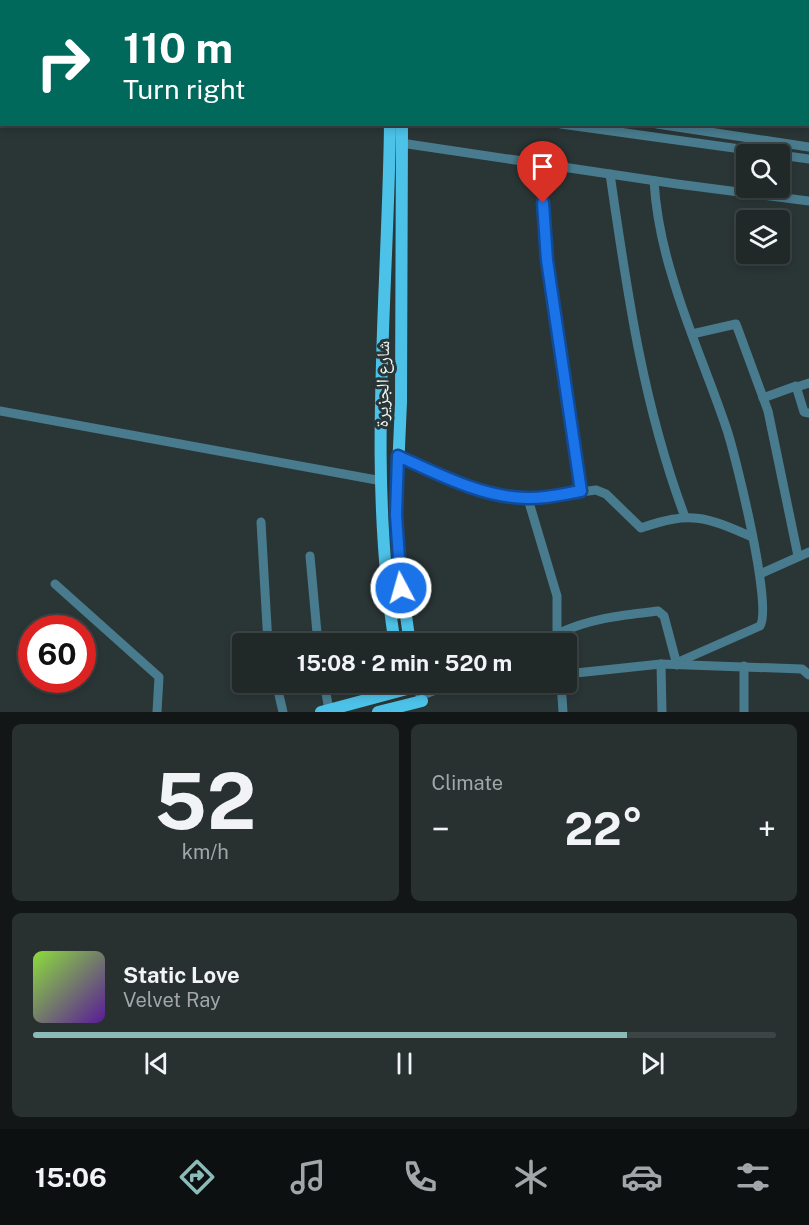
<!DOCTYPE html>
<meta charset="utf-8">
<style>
body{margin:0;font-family:"Public Sans","Noto Naskh Arabic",sans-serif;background:#283030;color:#f1f3f6;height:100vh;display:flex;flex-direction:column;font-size:22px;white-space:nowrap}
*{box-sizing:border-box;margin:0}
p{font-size:20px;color:#a2a6a8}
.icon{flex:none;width:33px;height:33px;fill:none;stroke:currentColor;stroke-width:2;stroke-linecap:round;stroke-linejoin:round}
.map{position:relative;height:712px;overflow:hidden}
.sheet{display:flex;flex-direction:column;gap:12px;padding:12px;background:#121616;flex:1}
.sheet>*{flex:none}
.banner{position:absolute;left:0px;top:0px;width:810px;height:126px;box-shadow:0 3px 9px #0003,0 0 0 2px #3d4445;background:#00695c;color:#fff;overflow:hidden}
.fabs{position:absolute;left:736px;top:144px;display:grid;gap:12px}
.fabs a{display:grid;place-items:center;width:54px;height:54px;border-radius:6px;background:#202828;box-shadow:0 3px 9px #0003,0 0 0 2px #3d4445;font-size:30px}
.speed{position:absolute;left:18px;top:615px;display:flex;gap:12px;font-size:30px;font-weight:700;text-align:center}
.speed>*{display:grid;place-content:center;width:78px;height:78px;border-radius:50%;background:#202828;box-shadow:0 3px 9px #0003,0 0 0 2px #3d4445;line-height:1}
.speed .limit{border:9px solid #d22;background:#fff;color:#111}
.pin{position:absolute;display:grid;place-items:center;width:51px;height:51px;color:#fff;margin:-62px -26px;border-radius:50% 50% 50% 0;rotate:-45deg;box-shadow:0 0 6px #0007}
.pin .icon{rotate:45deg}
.me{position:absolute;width:66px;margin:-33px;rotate:354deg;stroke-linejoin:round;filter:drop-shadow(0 0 4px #0008)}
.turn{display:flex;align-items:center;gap:21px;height:126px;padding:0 24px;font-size:27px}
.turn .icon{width:78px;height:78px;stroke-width:2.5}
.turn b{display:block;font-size:42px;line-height:51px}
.big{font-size:45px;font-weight:700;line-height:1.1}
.sheet .card{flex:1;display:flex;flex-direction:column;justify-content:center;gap:9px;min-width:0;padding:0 21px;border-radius:9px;background:#283030}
.sheet .dial{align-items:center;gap:0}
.dial b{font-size:78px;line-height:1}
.song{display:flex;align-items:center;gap:18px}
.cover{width:72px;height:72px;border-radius:9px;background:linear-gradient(135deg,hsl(90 70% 55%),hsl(270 70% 35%))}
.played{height:6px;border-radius:3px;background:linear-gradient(90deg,#8bbbb9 80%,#3d4445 80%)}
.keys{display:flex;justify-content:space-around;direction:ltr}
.heat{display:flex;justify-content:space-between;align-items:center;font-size:33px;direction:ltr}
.sheet .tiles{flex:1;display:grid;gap:12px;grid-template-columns:1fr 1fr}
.card:last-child{grid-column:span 2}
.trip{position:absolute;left:232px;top:633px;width:345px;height:60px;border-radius:6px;background:#202828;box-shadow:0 3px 9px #0003,0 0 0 2px #3d4445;font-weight:700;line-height:60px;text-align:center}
.tab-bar{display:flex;height:96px;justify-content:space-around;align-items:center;background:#0d1010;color:#a2a6a8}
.tab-bar .icon{width:42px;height:42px}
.tab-bar .active{color:#8bbbb9}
.tab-bar b{font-size:27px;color:#f1f3f6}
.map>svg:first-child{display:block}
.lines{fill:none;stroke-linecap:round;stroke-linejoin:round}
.minor{stroke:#487b8d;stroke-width:9}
.major{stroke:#4dc2e8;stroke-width:12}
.route-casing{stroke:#114b97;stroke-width:15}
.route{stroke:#1a73e8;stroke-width:10}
.labels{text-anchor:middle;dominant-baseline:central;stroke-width:6;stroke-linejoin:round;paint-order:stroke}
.street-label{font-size:18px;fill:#eff6f6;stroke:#2a3535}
</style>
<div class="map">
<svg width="809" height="712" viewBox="0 0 809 712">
<rect width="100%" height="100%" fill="#2a3535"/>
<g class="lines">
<g class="minor">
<polyline points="794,0 794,2"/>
<polyline points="808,50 809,51"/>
<polyline points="808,91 809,91"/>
<polyline points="561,124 776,154"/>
<polyline points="657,124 809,147"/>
<polyline points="401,143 677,184 809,201"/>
<polyline points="780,155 809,159"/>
<polyline points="537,162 546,221 547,260 581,491"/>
<path d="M610,174C627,291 643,406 685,517"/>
<path d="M654,181C656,214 663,247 673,279C688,330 710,379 727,430C736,458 773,607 760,626L676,663"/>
<polyline points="692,334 736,324 768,411 798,556"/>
<polyline points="797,387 809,383"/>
<polyline points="763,398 796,386 804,412 809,413"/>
<polyline points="0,411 382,481"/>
<polyline points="398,456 477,489 528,499 557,596 557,634"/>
<path d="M528,499L596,490L606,494L641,528C691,511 704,516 752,537"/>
<polyline points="261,522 268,644"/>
<polyline points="310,556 318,644"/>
<polyline points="760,574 809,552"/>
<polyline points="55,584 159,677 157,712"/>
<path d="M559,644L557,634C590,618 623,615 658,611L664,616L677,665"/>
<polyline points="567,664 576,673 661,664 802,669 809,675"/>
<polyline points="661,664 662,712"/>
<polyline points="744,666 744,712"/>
<polyline points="276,682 283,712"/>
<polyline points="324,682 329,710"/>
<polyline points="561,682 563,712"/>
<polyline points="420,696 457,682"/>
</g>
<g class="major">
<polyline points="404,0 404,2"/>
<polyline points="391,2 391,0"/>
<path d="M390,124C388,297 367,473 395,644"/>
<polyline points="402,124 401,402 396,515 400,573 410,644"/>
<polyline points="321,712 418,686"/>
<polyline points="378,712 422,701"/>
</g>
</g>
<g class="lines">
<defs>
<path id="route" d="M401,588L396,515L398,456C438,474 481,497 526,498C544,499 564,494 581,491L547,260L543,203"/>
</defs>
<use href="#route" class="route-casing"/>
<use href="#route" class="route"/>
</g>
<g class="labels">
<g class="street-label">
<text transform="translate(382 384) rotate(-89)">شارع الجزيرة</text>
</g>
</g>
</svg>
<div class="fabs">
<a><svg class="icon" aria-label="search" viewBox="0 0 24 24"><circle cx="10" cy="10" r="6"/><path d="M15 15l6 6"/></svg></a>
<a><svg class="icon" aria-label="layers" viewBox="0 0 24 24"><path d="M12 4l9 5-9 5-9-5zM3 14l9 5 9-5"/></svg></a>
</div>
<div class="speed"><div class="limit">60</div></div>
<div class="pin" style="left:543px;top:203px;background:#d93025"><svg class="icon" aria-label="arrive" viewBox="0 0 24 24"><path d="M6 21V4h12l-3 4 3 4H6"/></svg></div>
<svg class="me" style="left:401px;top:588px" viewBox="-20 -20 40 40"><circle r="17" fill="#1a73e8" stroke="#fff" stroke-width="3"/><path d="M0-11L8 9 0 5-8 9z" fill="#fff"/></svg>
<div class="trip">15:08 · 2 min · 520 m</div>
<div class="banner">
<div class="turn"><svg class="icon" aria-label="right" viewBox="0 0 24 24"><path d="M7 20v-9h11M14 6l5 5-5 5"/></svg><div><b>110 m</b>Turn right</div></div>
</div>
</div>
<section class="sheet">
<div class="tiles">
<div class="card dial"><b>52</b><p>km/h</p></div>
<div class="card"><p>Climate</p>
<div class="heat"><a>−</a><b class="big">22°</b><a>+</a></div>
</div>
<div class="card">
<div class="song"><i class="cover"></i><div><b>Static Love</b><p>Velvet Ray</p></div></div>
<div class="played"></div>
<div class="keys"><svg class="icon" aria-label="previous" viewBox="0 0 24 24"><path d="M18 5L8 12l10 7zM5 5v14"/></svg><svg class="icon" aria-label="pause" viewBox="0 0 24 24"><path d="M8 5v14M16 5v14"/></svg><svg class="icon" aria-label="next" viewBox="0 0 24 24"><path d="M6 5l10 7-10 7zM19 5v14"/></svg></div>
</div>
</div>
</section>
<nav class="tab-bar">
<b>15:06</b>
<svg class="icon active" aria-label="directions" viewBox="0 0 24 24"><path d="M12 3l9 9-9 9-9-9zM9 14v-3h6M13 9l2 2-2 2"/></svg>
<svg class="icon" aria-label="music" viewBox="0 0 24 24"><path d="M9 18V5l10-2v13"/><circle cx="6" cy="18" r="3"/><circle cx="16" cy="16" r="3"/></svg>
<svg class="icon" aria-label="phone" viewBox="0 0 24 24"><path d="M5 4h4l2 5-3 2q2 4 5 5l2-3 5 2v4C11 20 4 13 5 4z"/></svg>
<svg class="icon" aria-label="climate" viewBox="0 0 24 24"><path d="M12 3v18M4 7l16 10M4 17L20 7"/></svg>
<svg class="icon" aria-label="car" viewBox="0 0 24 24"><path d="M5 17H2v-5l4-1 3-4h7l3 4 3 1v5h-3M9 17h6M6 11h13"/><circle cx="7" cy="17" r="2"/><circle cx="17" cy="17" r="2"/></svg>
<svg class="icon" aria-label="filters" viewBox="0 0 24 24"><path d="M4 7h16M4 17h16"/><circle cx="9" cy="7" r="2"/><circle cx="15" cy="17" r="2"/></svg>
</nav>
